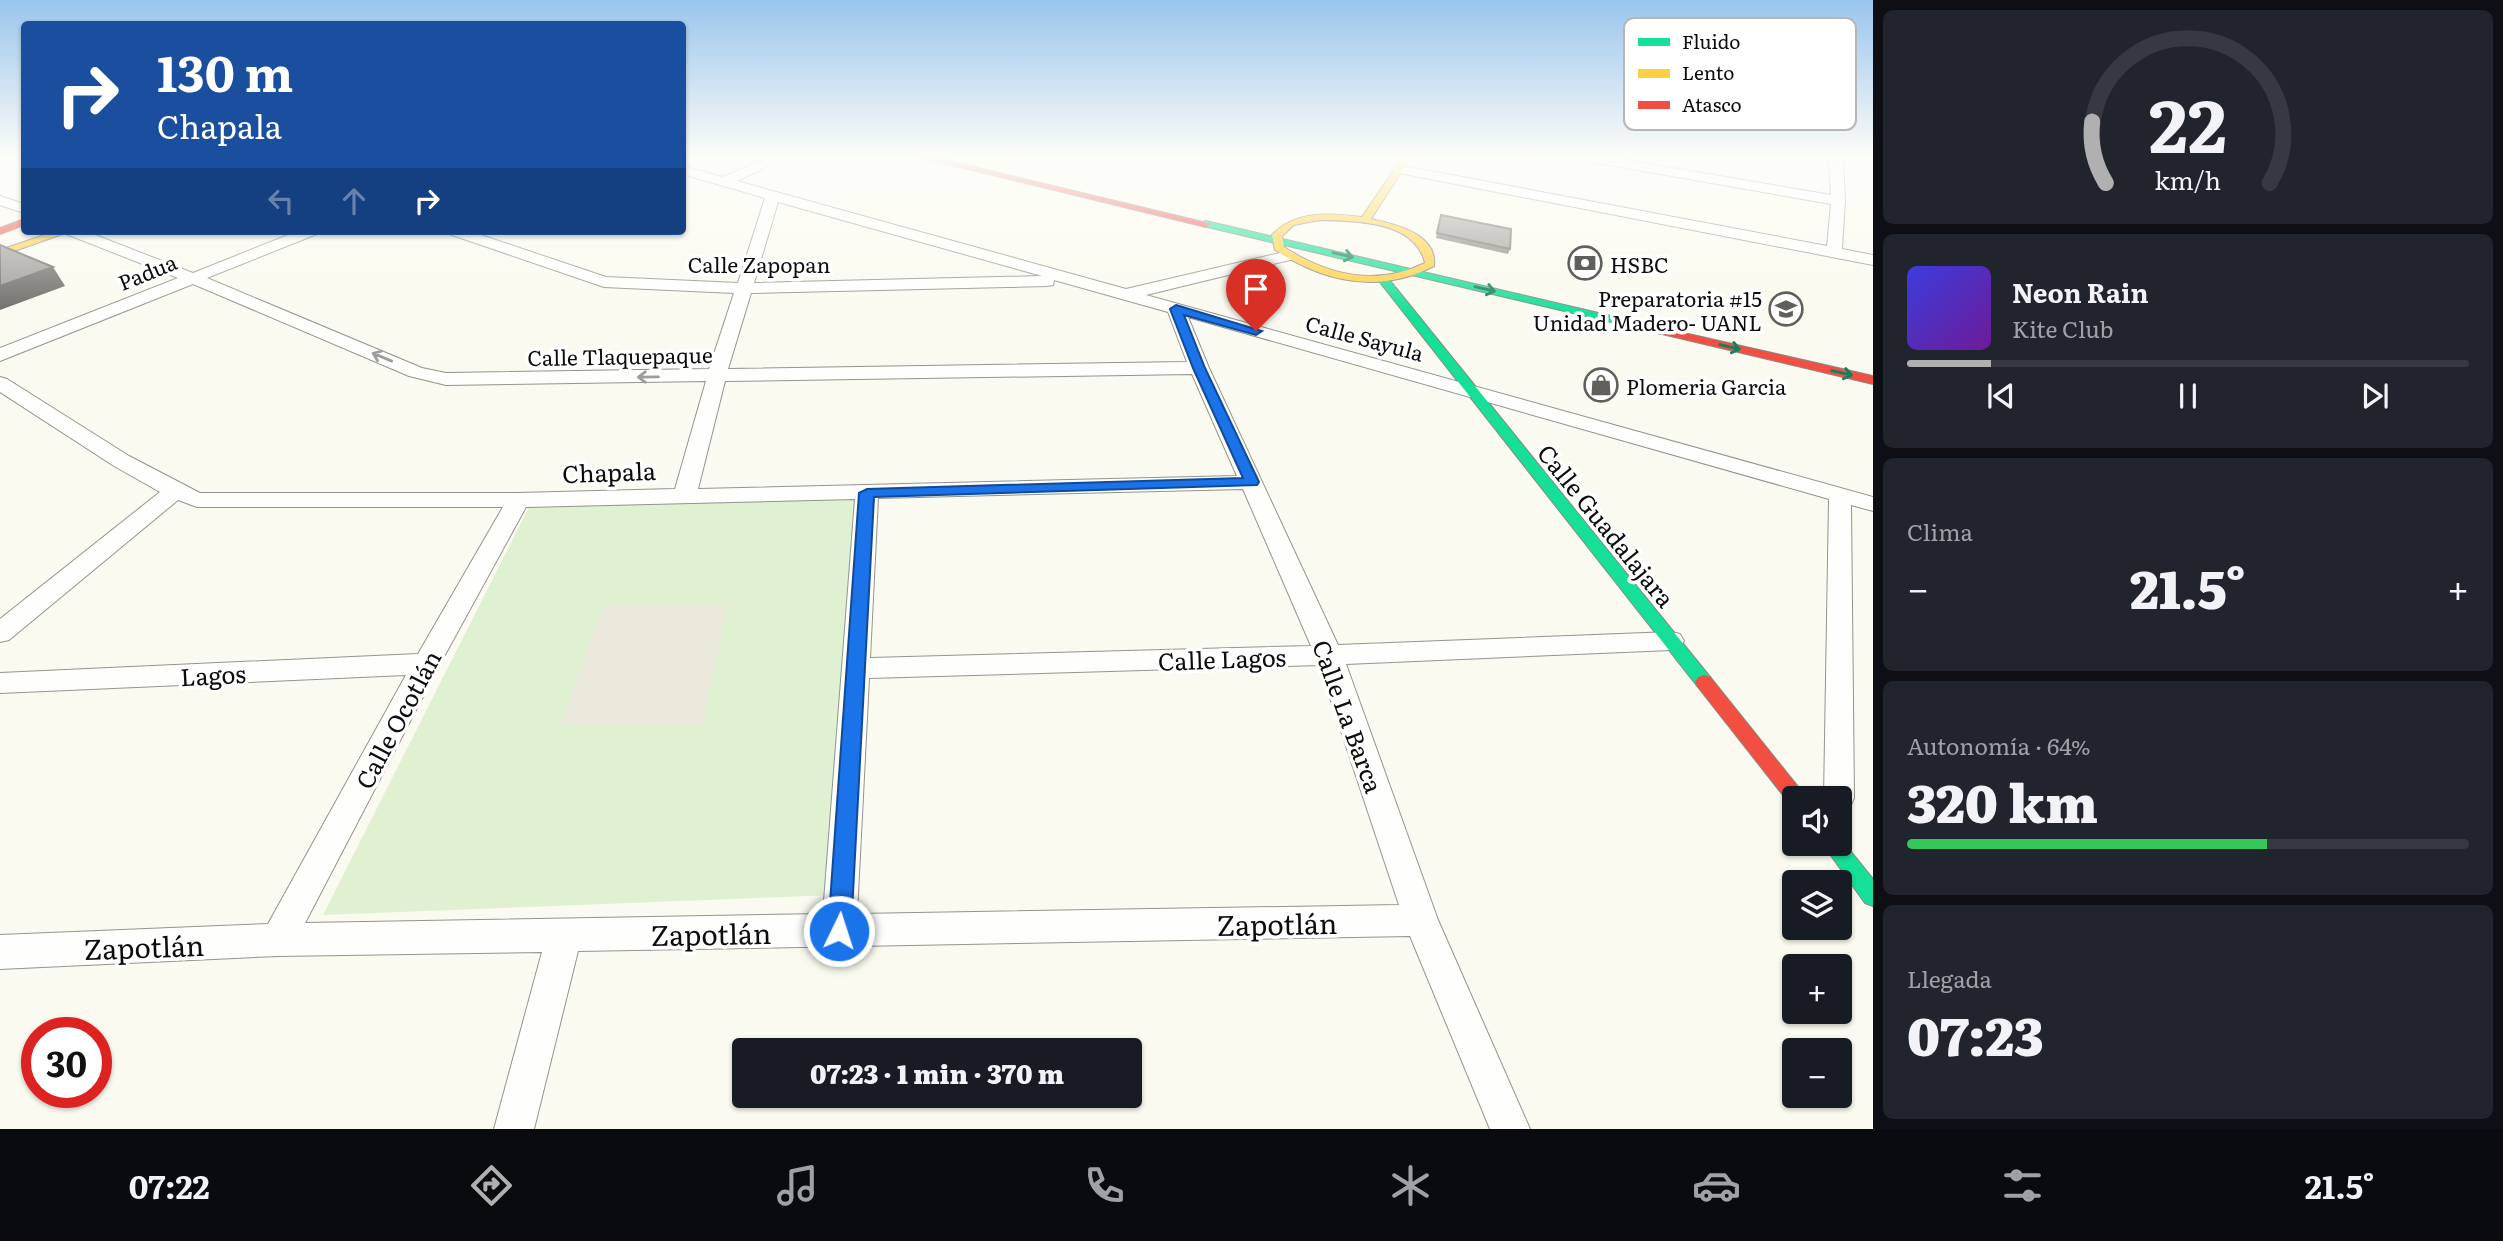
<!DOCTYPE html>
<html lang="es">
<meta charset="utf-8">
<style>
body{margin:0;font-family:Literata,serif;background:#20242c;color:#f1f3f6;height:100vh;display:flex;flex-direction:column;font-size:26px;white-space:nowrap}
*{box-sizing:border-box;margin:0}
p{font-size:23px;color:#9ea1a6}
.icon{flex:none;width:38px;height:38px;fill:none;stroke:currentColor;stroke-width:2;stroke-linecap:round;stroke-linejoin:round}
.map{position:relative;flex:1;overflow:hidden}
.side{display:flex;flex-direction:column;gap:10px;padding:10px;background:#0d0f14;width:630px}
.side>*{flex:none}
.banner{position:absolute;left:21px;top:21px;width:665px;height:214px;border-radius:7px;box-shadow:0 2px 5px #0004;background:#1a4fa0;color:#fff;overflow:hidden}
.tools{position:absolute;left:1782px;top:786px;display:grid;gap:14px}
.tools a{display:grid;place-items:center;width:70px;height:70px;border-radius:7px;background:#171b24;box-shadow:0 2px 5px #0004;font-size:35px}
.speed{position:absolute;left:21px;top:1017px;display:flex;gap:14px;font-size:35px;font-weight:700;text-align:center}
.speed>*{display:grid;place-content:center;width:91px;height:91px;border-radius:50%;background:#171b24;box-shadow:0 2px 5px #0004;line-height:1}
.speed .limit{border:10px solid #d22;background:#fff;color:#111}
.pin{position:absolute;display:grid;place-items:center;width:60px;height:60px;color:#fff;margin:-72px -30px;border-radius:50% 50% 50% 0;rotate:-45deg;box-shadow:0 0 7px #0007}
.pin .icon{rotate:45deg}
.me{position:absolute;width:77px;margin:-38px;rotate:4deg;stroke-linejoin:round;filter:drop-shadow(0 0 5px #0008)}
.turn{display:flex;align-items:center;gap:24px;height:147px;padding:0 21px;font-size:32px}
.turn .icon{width:91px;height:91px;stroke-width:2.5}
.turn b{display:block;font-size:49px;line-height:60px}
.lanes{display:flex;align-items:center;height:66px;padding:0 21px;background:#0003;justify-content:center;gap:35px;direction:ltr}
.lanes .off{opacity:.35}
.big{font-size:52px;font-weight:800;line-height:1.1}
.side .widget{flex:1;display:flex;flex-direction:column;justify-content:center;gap:10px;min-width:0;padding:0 24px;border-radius:10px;background:#20242c}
.side .dial{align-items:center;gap:0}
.dial svg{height:182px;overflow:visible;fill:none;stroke:#363941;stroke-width:7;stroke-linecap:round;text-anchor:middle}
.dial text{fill:#f1f3f6;stroke:none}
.song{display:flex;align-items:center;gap:21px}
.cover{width:84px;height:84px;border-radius:10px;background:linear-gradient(135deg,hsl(240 70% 55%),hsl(280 70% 35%))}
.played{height:7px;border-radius:4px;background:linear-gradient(90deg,#b0b0b1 15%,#363941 15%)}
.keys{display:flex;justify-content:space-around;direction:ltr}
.heat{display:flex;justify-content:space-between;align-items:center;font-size:38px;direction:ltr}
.charge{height:10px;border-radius:5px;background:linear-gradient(90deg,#34c759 64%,#363941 0)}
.trip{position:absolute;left:732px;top:1038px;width:410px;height:70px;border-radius:7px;background:#171b24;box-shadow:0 2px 5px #0004;font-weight:800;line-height:70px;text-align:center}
.tabs{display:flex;height:112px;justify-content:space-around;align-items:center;background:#090b0e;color:#9ea1a6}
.tabs .icon{width:49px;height:49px}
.tabs .on{color:#b0b0b1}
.tabs b{font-size:32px;color:#f1f3f6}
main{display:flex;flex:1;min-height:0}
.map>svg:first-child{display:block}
.green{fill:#dff1d0}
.plaza{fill:#ebe9dc}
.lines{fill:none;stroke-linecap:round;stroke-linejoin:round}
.street-casing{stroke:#94938f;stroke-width:2}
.fast-casing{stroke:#8a8a85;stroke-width:2}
.slow-casing{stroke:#8a8a85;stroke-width:2}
.jam-casing{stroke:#8a8a85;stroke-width:2}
.street{fill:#fefefd;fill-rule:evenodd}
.fast{fill:#16e098;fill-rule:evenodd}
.slow{fill:#ffcf43;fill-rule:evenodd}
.jam{fill:#f24e42;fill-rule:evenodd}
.wall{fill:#888681}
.shaded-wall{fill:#6f6d69}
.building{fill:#9e9c96;stroke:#6f6d69;stroke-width:2}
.oneway{stroke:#128159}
.oneway2{stroke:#9d9d9d}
.route{fill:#1a73e8;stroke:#114b97;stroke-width:2}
.labels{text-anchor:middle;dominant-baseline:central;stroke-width:7;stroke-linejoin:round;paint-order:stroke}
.far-street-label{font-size:21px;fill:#0c0c0c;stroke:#fff}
.far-poi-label{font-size:21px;fill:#0c0c0c;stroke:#fff;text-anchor:start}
.street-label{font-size:24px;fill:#0c0c0c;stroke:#fff}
.near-street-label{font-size:28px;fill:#0c0c0c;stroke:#fff}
.key{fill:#fff;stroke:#b6b6b6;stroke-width:2}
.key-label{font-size:19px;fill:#0c0c0c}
</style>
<main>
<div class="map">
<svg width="1873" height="1129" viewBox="0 0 1873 1129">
<rect width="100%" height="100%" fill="#fbfaf0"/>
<polygon class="green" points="860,499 834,895 323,915 530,505"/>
<polygon class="plaza" points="603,605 728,605 702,726 560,725"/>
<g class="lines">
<defs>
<g id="street">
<path d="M769,157H787L737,181L1126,289L1288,251L1294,253L1296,256L1294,259L1146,295L1873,497V511L1851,505L1854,798L1850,807L1839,811V798H1824L1829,499L1188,317L1209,368L1338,645L1671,632L1680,634L1684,641L1680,648L1671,650L1346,664L1438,920L1530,1129H1490L1410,936L578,951L534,1129H494L542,952L278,956L0,969V935L268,924L406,675L0,693V673L418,654L503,507H197L178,500L9,640L0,642V619L160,492L114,466L0,392V377L7,379L129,456L200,493H518L675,489L706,381L446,385L409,376L193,284L0,361V348L178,278L66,234L63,231H85L193,273L298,231H320L317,234L207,278L422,368L446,373L709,369L734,293L604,287L449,234L446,231H469L606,277L738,283L765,198L682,174V166L723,177ZM778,202L1042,276L754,283ZM1054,280L1168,312L1187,362L728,369L751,293L1047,286L1053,285ZM1192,374L1237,476L698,489L725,381ZM1243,489L1311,646L870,658L878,498ZM855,499L823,914L305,923L440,664L526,507ZM1319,665L1399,905L857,914L869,678Z"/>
<polygon points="1579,157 1608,157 1831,195 1829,157 1843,157 1845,201 1842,249 1873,255 1873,265 1399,173 1392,169 1399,165 1827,246 1831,204 1586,161"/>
<polygon points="0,196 24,204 24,213 0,205"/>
</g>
<g id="fast">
<polygon points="1206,221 1662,328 1668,331 1662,334 1203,226 1203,222"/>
<polygon points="1379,277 1387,277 1710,677 1713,682 1710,687 1698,687 1379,281"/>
<polygon points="1839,837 1873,879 1873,906 1865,903 1827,850 1824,844 1839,844"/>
</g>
<g id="slow">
<path d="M1403,157H1411L1371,219C1395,224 1438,234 1434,266C1380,294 1325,283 1275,250L1272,235C1295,210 1331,213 1362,217ZM1319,220C1354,221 1415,220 1425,263C1376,287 1327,275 1284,247L1282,236L1294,225Z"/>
<polygon points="56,231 71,231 0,256 0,250"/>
</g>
<g id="jam">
<polygon points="918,157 933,157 1211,224 1206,227"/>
<polygon points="24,219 24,225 0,234 0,228"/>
<polygon points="1662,328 1873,376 1873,384 1658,333 1658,329"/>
<polygon points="1704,675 1710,677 1807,798 1794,798 1794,805 1790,804 1698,687 1695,682 1698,677"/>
</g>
</defs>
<use href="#street" class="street-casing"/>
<use href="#fast" class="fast-casing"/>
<use href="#slow" class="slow-casing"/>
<use href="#jam" class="jam-casing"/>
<use href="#street" class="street"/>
<use href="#fast" class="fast"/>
<use href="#slow" class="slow"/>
<use href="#jam" class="jam"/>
</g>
<polygon class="wall" points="1441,215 1510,249 1508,254 1436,238"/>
<polygon class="shaded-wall" points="53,267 65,286 0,310 0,286"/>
<g class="building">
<polygon points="1441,215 1511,229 1510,249 1437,233"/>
<polygon points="0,245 53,267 0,286"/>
</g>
<defs><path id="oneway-shaft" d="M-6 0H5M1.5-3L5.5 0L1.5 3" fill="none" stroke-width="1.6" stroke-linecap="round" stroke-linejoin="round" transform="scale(1.75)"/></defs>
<g class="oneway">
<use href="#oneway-shaft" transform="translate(1343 255) rotate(13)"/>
<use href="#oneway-shaft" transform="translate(1485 289) rotate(13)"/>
<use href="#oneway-shaft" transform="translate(1730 347) rotate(13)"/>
<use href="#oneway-shaft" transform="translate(1842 373) rotate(13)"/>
</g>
<g class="oneway2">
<use href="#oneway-shaft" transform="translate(382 357) rotate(-157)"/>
<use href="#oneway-shaft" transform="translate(648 377) rotate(179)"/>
</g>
<linearGradient id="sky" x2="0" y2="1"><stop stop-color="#9ac5ed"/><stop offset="0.5" stop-color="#fdfdf8"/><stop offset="1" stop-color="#fdfdf8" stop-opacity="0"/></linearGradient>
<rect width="1873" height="315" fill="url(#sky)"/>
<polygon class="route" points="1176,305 1262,331 1256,335 1184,315 1205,368 1259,482 1257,485 874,497 851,931 847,939 839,942 831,939 828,931 859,493 867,489 1243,478 1193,368 1170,309"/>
<defs>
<symbol id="bank-ring" viewBox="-11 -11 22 22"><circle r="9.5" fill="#fff" stroke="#605f5c" stroke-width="1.5"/><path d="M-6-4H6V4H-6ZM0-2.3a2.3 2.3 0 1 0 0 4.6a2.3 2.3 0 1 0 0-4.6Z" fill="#605f5c"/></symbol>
<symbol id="school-ring" viewBox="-11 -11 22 22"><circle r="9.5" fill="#fff" stroke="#605f5c" stroke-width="1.5"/><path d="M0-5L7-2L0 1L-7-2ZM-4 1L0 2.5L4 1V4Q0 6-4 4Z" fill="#605f5c"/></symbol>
<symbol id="shop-ring" viewBox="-11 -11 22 22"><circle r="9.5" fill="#fff" stroke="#605f5c" stroke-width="1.5"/><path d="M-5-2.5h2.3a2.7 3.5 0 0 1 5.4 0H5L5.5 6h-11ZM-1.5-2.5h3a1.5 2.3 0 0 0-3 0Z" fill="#605f5c"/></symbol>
</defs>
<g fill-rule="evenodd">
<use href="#bank-ring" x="1566" y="244" width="38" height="38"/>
<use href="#school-ring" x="1767" y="290" width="38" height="38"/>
<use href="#shop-ring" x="1582" y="366" width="38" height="38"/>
</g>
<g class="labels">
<g class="far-street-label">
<text x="759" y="263">Calle Zapopan</text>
<text transform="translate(147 271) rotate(-22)">Padua</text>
<text transform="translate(1365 337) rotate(15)">Calle Sayula</text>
<text transform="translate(620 355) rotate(-1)">Calle Tlaquepaque</text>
</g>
<g class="far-poi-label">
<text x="1610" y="263">HSBC</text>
<text x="1762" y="297" text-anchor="end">Preparatoria #15<tspan x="1762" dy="24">Unidad Madero- UANL</tspan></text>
<text x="1626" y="385">Plomeria Garcia</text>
</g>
<g class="street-label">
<text transform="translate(609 471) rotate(-2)">Chapala</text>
<text transform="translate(1607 525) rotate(51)">Calle Guadalajara</text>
<text transform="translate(1222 658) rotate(-2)">Calle Lagos</text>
<text transform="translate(213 674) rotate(-3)">Lagos</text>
<text transform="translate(1349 716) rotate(70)">Calle La Barca</text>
<text transform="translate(397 719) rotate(-62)">Calle Ocotlán</text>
</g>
<g class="near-street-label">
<text transform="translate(1277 923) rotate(-1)">Zapotlán</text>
<text transform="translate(711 933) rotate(-1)">Zapotlán</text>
<text transform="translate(144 946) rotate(-2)">Zapotlán</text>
</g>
</g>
<rect x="1624" y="18" width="232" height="112" rx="10" class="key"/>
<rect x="1638" y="38" width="32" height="8" fill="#16e098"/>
<rect x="1638" y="69" width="32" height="9" fill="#ffcf43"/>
<rect x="1638" y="101" width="32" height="8" fill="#f24e42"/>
<g class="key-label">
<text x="1682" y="49">Fluido</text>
<text x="1682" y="80">Lento</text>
<text x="1682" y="112">Atasco</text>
</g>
</svg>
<div class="tools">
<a><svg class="icon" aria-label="sound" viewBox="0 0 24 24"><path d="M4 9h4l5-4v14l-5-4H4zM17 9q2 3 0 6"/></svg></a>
<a><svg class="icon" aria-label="layers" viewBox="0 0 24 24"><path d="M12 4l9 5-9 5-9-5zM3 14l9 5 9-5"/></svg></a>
<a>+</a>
<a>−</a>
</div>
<div class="speed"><div class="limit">30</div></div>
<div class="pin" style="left:1256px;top:331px;background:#d93025"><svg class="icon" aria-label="arrive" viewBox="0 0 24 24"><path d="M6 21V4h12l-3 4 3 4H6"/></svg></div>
<svg class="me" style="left:839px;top:931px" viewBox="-20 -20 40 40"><circle r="17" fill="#1a73e8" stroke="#fff" stroke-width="3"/><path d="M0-11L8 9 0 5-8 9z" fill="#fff"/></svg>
<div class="trip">07:23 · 1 min · 370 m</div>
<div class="banner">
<div class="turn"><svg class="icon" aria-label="right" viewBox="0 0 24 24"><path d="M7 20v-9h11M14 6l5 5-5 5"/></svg><div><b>130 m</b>Chapala</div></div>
<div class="lanes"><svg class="icon off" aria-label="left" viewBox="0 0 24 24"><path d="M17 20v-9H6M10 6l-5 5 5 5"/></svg><svg class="icon off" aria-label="ahead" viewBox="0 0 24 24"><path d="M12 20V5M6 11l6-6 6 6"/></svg><svg class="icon" aria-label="right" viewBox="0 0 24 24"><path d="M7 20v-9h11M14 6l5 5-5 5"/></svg></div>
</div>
</div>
<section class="side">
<div class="widget dial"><svg viewBox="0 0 100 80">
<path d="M14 69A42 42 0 1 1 86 69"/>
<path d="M14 69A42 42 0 0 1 8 42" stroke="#b0b0b1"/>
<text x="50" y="56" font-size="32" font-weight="700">22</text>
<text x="50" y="72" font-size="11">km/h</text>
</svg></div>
<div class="widget">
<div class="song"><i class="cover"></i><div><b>Neon Rain</b><p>Kite Club</p></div></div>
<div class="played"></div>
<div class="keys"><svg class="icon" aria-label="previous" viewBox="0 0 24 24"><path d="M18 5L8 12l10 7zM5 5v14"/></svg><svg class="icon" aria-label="pause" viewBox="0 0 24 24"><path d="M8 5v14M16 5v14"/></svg><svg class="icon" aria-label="next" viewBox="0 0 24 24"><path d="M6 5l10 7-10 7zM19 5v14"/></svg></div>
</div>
<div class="widget"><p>Clima</p>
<div class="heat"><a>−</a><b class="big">21.5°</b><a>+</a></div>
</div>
<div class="widget"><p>Autonomía · 64%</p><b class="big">320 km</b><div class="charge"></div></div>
<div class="widget"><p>Llegada</p><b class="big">07:23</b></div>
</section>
</main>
<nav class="tabs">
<b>07:22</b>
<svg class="icon on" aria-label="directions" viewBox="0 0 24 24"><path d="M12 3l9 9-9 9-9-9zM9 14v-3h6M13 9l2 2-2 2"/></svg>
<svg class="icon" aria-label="music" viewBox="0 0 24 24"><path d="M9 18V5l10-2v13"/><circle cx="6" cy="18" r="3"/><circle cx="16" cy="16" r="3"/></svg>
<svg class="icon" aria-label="phone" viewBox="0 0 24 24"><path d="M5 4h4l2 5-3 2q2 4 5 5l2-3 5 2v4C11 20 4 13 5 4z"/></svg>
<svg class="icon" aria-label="climate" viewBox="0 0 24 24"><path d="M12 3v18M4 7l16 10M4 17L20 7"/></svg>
<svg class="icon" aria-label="car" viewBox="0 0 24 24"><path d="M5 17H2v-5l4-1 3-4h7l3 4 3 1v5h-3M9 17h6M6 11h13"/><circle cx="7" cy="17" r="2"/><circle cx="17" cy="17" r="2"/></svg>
<svg class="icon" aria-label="filters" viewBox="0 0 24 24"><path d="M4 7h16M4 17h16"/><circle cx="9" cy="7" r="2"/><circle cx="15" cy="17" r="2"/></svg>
<b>21.5°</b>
</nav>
